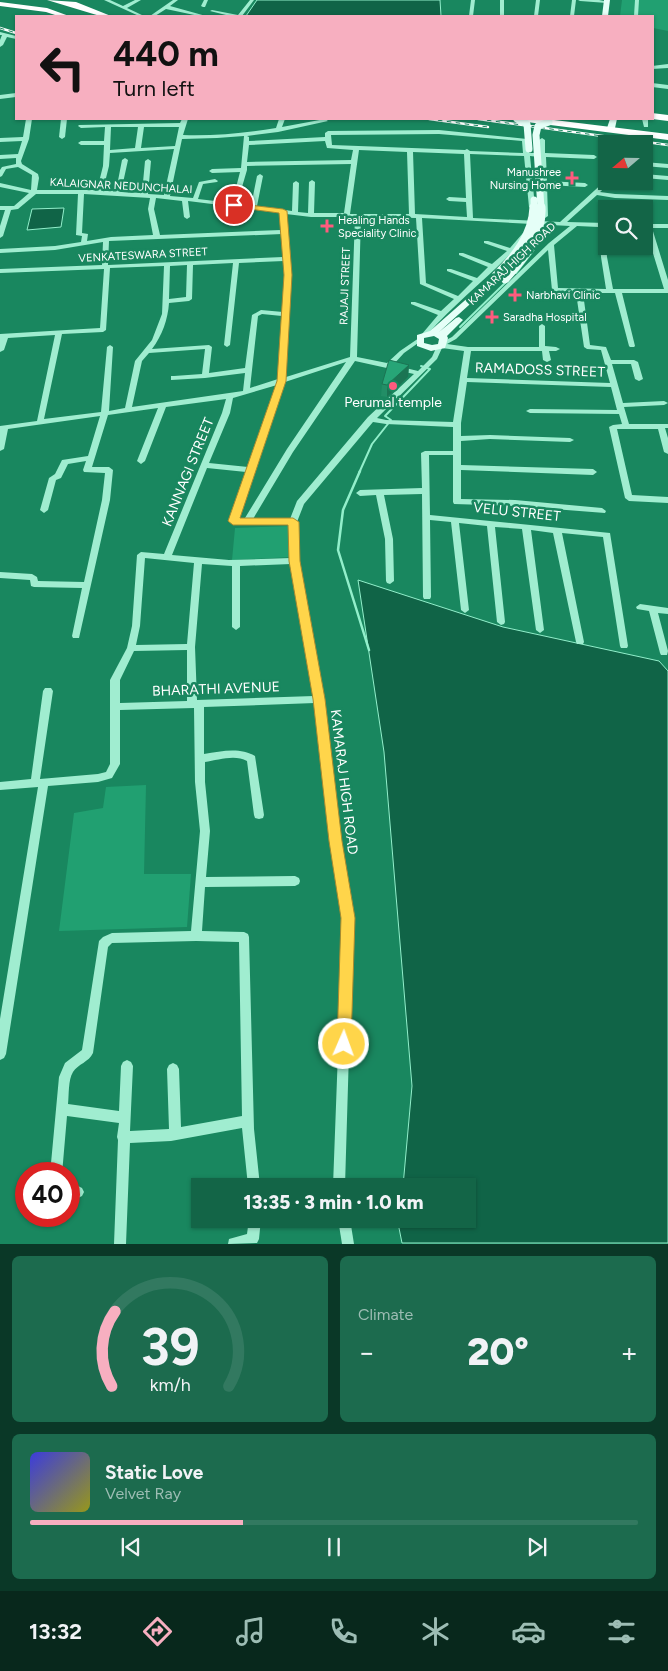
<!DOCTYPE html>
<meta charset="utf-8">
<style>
body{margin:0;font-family:Figtree,sans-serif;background:#1c6b4e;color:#f1f3f6;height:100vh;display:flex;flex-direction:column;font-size:19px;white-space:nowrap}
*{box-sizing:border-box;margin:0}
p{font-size:16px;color:#9dbdb4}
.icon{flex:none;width:28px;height:28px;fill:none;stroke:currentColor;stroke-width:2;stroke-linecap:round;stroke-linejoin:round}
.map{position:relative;height:1244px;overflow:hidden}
.details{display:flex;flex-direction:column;gap:12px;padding:12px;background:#0a3827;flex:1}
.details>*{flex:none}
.top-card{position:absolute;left:15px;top:15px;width:639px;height:105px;border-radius:0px;box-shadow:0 1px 4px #0004;background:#f7afc0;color:#111;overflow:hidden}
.needle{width:32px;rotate:250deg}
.fabs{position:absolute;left:598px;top:135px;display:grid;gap:10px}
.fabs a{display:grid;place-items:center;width:55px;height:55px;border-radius:0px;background:#136547;box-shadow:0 1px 4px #0004;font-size:25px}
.speed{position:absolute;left:15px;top:1162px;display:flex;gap:10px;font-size:25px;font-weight:700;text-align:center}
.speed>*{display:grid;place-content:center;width:65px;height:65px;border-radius:50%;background:#136547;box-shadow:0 1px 4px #0004;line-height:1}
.speed .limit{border:8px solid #d22;background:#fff;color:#111}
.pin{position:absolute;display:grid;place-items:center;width:42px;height:42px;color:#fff;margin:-21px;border:2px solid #fff;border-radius:50%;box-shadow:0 1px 5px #0007}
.me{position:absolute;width:55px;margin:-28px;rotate:2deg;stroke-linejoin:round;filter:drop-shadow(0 0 4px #0008)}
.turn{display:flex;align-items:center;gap:18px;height:105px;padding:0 15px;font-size:22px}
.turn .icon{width:65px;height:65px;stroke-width:2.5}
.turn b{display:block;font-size:35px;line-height:42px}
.big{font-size:38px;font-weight:800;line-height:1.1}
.details .card{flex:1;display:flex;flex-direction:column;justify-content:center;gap:8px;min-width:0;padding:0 18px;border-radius:8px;background:#1c6b4e}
.details .dial{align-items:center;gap:0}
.dial svg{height:130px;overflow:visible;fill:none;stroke:#327960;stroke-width:7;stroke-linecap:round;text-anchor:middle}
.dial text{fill:#f1f3f6;stroke:none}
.song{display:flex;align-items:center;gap:15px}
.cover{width:60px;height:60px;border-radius:8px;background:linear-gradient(135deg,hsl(240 70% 55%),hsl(60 70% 35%))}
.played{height:5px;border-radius:2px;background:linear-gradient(90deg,#f7afc0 35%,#327960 35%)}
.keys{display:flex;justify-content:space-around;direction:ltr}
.heat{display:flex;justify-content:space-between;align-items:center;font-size:28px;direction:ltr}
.details .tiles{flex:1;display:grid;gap:12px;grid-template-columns:1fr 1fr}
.card:last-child{grid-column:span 2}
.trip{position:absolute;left:191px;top:1178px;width:285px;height:50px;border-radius:0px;background:#136547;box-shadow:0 1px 4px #0004;font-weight:800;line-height:50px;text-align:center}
.tab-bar{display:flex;height:80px;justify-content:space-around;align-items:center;background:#08281c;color:#9dbdb4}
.tab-bar .icon{width:35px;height:35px}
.tab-bar .on{color:#f7afc0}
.tab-bar b{font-size:22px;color:#f1f3f6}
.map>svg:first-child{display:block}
.green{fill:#21a071}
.water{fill:#106447;stroke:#92efcb}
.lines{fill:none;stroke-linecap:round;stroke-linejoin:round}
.stream-far1{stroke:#92efcb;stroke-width:2}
.stream{stroke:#92efcb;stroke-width:2.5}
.minor{fill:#a0edd0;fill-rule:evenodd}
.major{fill:#e5fff7;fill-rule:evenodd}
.highway{fill:#fff;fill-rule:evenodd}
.rail-casing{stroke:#fff;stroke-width:2.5}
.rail{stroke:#19875f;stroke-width:1;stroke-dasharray:4.5;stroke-linecap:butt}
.major-bridge-far1{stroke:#e5fff7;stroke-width:7}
.major-bridge{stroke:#e5fff7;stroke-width:9}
.wall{fill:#228e66}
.shaded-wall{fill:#1b7453}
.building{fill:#27a577;stroke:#1b7453}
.route{fill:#ffd54a;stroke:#a68a30}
.poi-dot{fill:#ff5b7e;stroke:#19875f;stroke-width:2}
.labels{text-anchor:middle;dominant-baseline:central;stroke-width:5;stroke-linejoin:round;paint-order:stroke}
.far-poi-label{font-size:11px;fill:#fff;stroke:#19875f;text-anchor:start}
.far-street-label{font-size:11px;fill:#fff;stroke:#19875f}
.street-label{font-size:14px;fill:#fff;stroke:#19875f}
.poi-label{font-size:14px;fill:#fff;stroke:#19875f}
</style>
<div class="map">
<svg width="668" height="1244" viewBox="0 0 668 1244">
<rect width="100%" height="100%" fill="#19875f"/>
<g class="green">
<polygon points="622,0 668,0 668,31 653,28 652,16 620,16"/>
<polygon points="291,526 292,557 232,560 235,528"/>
<polygon points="146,785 144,874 191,874 187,927 59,931 74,813 103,808 106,787"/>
</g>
<g class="water">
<polygon points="257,0 440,0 441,16 246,16"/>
<polygon points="64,208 61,227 27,230 32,209"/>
<polygon points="358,580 503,627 659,661 668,671 668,1243 402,1243 399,1228 400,1219 468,1219 468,1186 403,1186 412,1086 384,752"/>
</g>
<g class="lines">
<g class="stream-far1">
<polyline points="516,273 533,251 544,226"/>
<polyline points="460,327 506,282"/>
<polyline points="359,473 372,444 391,420 385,416 430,369 421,366"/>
</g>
<polyline class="stream" points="360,471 343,510 338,550 369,650"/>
<g class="minor">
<polygon points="104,0 110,0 123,6 135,0 141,0 127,8 144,16 139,16"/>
<polygon points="173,0 178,0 170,6 206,16 199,16 166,9 155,16 150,16"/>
<polygon points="204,0 208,0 205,7 203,7 201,6"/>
<polygon points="250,0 254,0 242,16 230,16 210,11 212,10 238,15"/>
<polygon points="471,0 475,0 473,16 469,16"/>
<rect x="500" y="0" width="4" height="16"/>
<polygon points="536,0 540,0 538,16 534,16"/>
<polygon points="572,0 576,0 574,16 570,16"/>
<polygon points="578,0 599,0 609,2 607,3 580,1"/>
<polygon points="635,0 639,0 638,16 634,16"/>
<polygon points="0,32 16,36 16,39 7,37 3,45 0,47 0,40 2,35 0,35"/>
<polygon points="668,64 668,68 652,69 652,66"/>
<polygon points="652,83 668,85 668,89 652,87"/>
<polygon points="16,93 16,97 0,99 0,95"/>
<path d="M26,119H32L29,139L21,161L22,164L38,174L39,178L37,190H97L103,166L104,145H81L78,143L81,141H104L105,127L81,128L78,126L79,125L180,123L182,119H188L183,135C214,136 245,133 276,128L279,119H285L282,127L325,119L328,121L278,132L247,136L249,137V141L325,137V133L328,131L439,130L527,139L529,153H540L539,140L542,138L545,140V153L594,155L597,157L594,159L546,157L547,181L585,183L588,185L585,187L547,185L548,216L545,218L542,216L540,157L530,156L535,207L532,209L529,207L524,156L470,154L473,218L560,222L606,180L612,181L600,192L615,194L668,196V200L615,198L597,195L567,222L606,223L605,227L607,257L613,289H664L644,224H668V228H652L668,280V293H622L635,346L634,347H630L629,346L615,293H583L590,345L606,347L611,360H634L638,362L643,379L639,381L635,379L631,364H612L623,403L664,401L668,403L664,405L624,407L629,424H668V428H665L668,438V454L664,452L658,429H617L632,495L668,497V503L629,501L625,498L609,427L613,425L622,424L619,414L530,413L526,411L530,409L617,410L611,387L467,382L461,423V436L490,435L570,438L574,440L570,442L490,439L461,441V465L593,469L597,472L593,475L461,470V499L515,500L602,508L606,511L605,513L515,506L454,504L453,502V455H429L430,515L610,533L628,646L627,648H621L620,646L603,537L562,533L584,642L583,644H577L576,642L553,533L531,530L544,630L540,633L536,630L522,529L495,527L505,622L504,624L501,625L497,622L487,526L459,523L469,610L465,613L461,610L451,522L430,520L431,597L430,599H424L423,597L422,494L384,495L393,539L394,581L390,584L387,583L386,581L385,539L376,495L360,496L356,493L360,490L422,488L421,453L425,451H453V427L386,424L373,422L304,504L297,522L299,561L324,699L340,841L353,918L345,1186H333L343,918L330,841L315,703L204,707V754C222,751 240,747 255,756L264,815L263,818L259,819L255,818L254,815L247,761C235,754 218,760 205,762V782L210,831L206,877L295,876L299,878L300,881L299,884L295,886L205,887L202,931L244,932L248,934L249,937L254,1129L260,1186H248L242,1128L171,1141L130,1143L126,1244H114L118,1140L117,1137L119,1123L67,1116L62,1174H50L59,1077L65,1063L82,1050L99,941L103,937L112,933L191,931L200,831L195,782L194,708L120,710V764L112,778L98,782L48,786L6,1054L4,1058L0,1060V1019L38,787L0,790V782L31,779L43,691L45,688H51L53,691L40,779L98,774L106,772L110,764V680L127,648L132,626L137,555L141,552L164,554L222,413L226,399L166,407L145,461L141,464L137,461L158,408L108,415L92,467H109L113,470L110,500L79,638H73L72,636L82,588L34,587L31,586L30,580L0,578V572L32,574L37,577L38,581L84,582L102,500L105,473L84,472L83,470L86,461L68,464L61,478L56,480L48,510L44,513L40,510L49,478L55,474L62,460L88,456L100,416L8,429L4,449L0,451V426L37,421L55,335L8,338L4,350L0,352V334L100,328L104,269L0,273V269L102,265L103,242L55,250L0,253V249L55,246L81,242L82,236L76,235L78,194H36L18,209L11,210L3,236L0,238V226L5,210H0V206H14L29,193L0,187V183L31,190L32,175L18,167L6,169L2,176L0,177V170L2,167L16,164V158L0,159V155L18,154L22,141L0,142V138L23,137ZM111,127H138L135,148L110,150ZM144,127H179L175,146L141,148ZM439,134L522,141L523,153L470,151L467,149L465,150L332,145L331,135ZM244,136L241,168L212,169L209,171L212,173L240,172L232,203L198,199L203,184L217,182L218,181L215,179L199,182L193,198L170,196L182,139L217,138ZM325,141L327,148L353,150L351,160L247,162L249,145ZM174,149L164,195L148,194L151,161L148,159L145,161L142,193L121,192L128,160L125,158L122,160L116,191L103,190L109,166L110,153ZM359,150L407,152L409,214H350ZM413,152L464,154L466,198L449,197L446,199L449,201L466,202L467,217L415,214ZM351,164L344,213H314L315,182L312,180L309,182L308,213L298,212L299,183L296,181L293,183L292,211L257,206L263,176L260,174L257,176L251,206L237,204L247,170V166ZM84,194L150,198L148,209L153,235L111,237L87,241L88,234L82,233ZM156,198L182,201L184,217L187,219L190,217L188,201L236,207L233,222L236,224L239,222L242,208L280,213L281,230L160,235L154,209ZM286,214L311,217H355L350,357L286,377L291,275ZM361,217L416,218L420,284L454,299L441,311L415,302H411V304L438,315L422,334L425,336L427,335C458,299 498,271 528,234L523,233L510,248L488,241H484V243L507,251L492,264L463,253H459V255L488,267L477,278L451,269H447V271L473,281L458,296L426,283L422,218L570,226L549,243L452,337L442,342L441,344L437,346L432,357L418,371L393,365L404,353L421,341L422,340L419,338L400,351L387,363L357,357ZM577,226L599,227L601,257L606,289L558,288L554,245ZM282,234L283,257L108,265L109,241ZM548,250L552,290L555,292L576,293L584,347L587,349L601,350L610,383L467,378L471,351H542L543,360L547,362L551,360L549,351H556L560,349L556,347L545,346V326L542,324L539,326V347H468L447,344L456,339ZM284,261L285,275L283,312L261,310L252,315L245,368L209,373L212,347L209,345L152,349C162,336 168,319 169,303L189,301L192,299L193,265L233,263L224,345L227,347L230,345L239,263ZM187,265L186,297L169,299L170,266ZM164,266L162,314L152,340L135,361L125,408L109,411L113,347L110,345L107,347L101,412L44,419L62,334L103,332L106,330L110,268ZM262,314L282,316L278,379L250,388L258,316ZM442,348L464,351L453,422L386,420L377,418L437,359ZM205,349L202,374L174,376H171V380L205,378L245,373L243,391L132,407L142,361L149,353ZM355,361L414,374L368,417L297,501L290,519H253L293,452ZM346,362L287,449L245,518H238L285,382ZM277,385L248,467L209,463L230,413L233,398ZM207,468L246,472L229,521L233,524L289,525L291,558L229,560L172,555ZM145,558L194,563L187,644L136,645L140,626ZM202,564L232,566V627L236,630L240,627V566L291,564L314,696L197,700L195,647ZM187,650V701L120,703V680L134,651ZM196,941L239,942L242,1116L181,1127L179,1069L177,1065L173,1063L169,1065L167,1069L169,1129L130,1131L133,1066L131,1062L127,1060L123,1062L121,1066L119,1111L68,1104C69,1095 68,1080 73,1072C78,1064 89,1062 93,1053L108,947L112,943Z"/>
<polygon points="61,119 67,119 65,137 62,139 59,137"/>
<polygon points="642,119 648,119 648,127 644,127"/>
<polygon points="644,162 668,164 668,168 644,166"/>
<polygon points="644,174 668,176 668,180 644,178"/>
<polygon points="640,604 668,608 668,614 658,613 668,651 667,655 661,655 660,653 649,611 637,609 636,607"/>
<polygon points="69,1186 78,1186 82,1188 84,1192 82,1196 78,1198 69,1198"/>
<polygon points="249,1219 261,1219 259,1239 257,1243 228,1244 229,1239 247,1234"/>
<polygon points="338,1219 350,1219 354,1244 342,1244"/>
</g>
<g class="major">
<polygon points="604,0 610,0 608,16 602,16"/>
<polygon points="610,119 617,119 615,128 611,130 607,128"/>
<path d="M496,273L499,274V278L439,332L456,318L459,317L463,320L447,336L448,338L445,348L431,351L417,346V335L430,331ZM434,336L439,339L438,344L432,345L424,343V338Z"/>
</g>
<g class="highway">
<polygon points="47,0 76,2 111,16 100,16"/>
<polygon points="0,2 47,8 69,16 58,16 46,12 0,6"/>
<polygon points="652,113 668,115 668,121 652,119"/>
<polygon points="523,119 546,119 668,134 668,140 527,122"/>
</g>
<defs>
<g id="rail">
<polyline points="0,28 16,33"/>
<polyline points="429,119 488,127"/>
<polyline points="478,119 668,145"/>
</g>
</defs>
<use href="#rail" class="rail-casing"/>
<use href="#rail" class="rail"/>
<g class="major-bridge-far1">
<polyline points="517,119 527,124 529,149"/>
<polyline points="534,208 534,200"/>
<polyline points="541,208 536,135 538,126 549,122"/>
</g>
<g class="major-bridge">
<path d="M496,276C515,257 533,235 534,207"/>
<path d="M505,279C523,259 543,235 541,207"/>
</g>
</g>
<polygon class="wall" points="409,365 408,377 387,397 381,396 382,384"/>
<polygon class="shaded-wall" points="409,365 408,377 387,397 387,385"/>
<polygon class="building" points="389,360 409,365 387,385 382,384"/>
<polygon class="route" points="232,203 283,209 287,211 292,275 286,381 240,518 293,518 299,522 300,561 325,699 342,841 355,918 351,1044 349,1050 344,1052 339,1050 337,1044 341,918 329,841 313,699 289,561 288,525 233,525 228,521 277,381 284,275 279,213 234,207 231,205"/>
<g class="poi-dot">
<path d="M569.5 170.5h5v5h5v5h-5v5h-5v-5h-5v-5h5z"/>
<path d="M324.5 218.5h5v5h5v5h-5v5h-5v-5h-5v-5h5z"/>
<path d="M512.5 287.5h5v5h5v5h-5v5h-5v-5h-5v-5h5z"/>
<path d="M489.5 309.5h5v5h5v5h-5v5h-5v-5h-5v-5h5z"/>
<circle cx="393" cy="386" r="5"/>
</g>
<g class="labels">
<g class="far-poi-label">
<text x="561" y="172" text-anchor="end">Manushree<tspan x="561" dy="13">Nursing Home</tspan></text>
<text x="338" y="220">Healing Hands<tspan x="338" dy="13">Speciality Clinic</tspan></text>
<text x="526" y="295">Narbhavi Clinic</text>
<text x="503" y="317">Saradha Hospital</text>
</g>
<g class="far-street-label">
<text transform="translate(121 186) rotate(3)">KALAIGNAR NEDUNCHALAI</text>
<text transform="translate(143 255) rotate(-3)">VENKATESWARA STREET</text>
<text transform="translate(512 264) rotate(-43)">KAMARAJ HIGH ROAD</text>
<text transform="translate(345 286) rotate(-88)">RAJAJI STREET</text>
</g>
<g class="street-label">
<text transform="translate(540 370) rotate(2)">RAMADOSS STREET</text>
<text transform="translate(188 472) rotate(-68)">KANNAGI STREET</text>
<text transform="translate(517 512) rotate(6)">VELU STREET</text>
<text transform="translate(216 689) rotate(-2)">BHARATHI AVENUE</text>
<text transform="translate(344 782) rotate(83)">KAMARAJ HIGH ROAD</text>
</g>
<g class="poi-label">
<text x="393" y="402">Perumal temple</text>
</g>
</g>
</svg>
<div class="fabs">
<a><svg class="needle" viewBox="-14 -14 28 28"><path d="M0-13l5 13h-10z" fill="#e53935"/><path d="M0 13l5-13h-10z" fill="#9dbdb4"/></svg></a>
<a><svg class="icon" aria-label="search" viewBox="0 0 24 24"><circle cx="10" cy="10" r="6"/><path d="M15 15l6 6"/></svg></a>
</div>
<div class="speed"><div class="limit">40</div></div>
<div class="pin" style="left:234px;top:205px;background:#d93025"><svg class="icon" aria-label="arrive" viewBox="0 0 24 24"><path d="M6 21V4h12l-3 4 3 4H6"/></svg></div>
<svg class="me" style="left:344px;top:1044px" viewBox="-20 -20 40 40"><circle r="17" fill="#ffd54a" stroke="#fff" stroke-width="3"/><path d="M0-11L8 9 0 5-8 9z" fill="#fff"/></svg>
<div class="trip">13:35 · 3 min · 1.0 km</div>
<div class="top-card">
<div class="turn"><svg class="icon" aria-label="left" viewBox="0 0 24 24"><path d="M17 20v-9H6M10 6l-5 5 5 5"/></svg><div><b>440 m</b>Turn left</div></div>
</div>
</div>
<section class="details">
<div class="tiles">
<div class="card dial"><svg viewBox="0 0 100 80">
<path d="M14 69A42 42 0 1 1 86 69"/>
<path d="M14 69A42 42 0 0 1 16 23" stroke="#f7afc0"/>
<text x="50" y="56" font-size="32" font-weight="700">39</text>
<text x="50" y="72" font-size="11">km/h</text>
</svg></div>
<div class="card"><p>Climate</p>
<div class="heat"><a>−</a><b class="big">20°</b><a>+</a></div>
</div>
<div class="card">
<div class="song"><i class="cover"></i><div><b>Static Love</b><p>Velvet Ray</p></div></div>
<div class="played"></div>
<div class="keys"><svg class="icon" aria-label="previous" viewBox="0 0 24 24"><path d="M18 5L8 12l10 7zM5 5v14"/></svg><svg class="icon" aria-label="pause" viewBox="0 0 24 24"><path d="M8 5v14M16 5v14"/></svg><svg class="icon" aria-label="next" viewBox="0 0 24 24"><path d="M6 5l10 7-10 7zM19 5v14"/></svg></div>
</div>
</div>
</section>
<nav class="tab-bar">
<b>13:32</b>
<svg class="icon on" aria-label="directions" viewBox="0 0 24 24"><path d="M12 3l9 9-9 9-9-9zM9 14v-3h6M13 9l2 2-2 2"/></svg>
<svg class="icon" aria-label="music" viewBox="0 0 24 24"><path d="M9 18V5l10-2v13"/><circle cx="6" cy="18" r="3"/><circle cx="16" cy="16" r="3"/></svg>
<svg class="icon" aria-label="phone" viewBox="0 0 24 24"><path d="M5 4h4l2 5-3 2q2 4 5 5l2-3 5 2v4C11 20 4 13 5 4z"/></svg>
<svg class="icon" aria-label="climate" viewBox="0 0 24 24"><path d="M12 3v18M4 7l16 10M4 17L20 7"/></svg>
<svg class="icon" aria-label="car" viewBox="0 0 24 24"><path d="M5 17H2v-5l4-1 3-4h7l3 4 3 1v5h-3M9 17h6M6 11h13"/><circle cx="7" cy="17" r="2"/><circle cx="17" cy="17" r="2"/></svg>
<svg class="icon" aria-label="filters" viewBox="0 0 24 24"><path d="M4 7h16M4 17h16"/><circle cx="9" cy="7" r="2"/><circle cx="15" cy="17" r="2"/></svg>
</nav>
